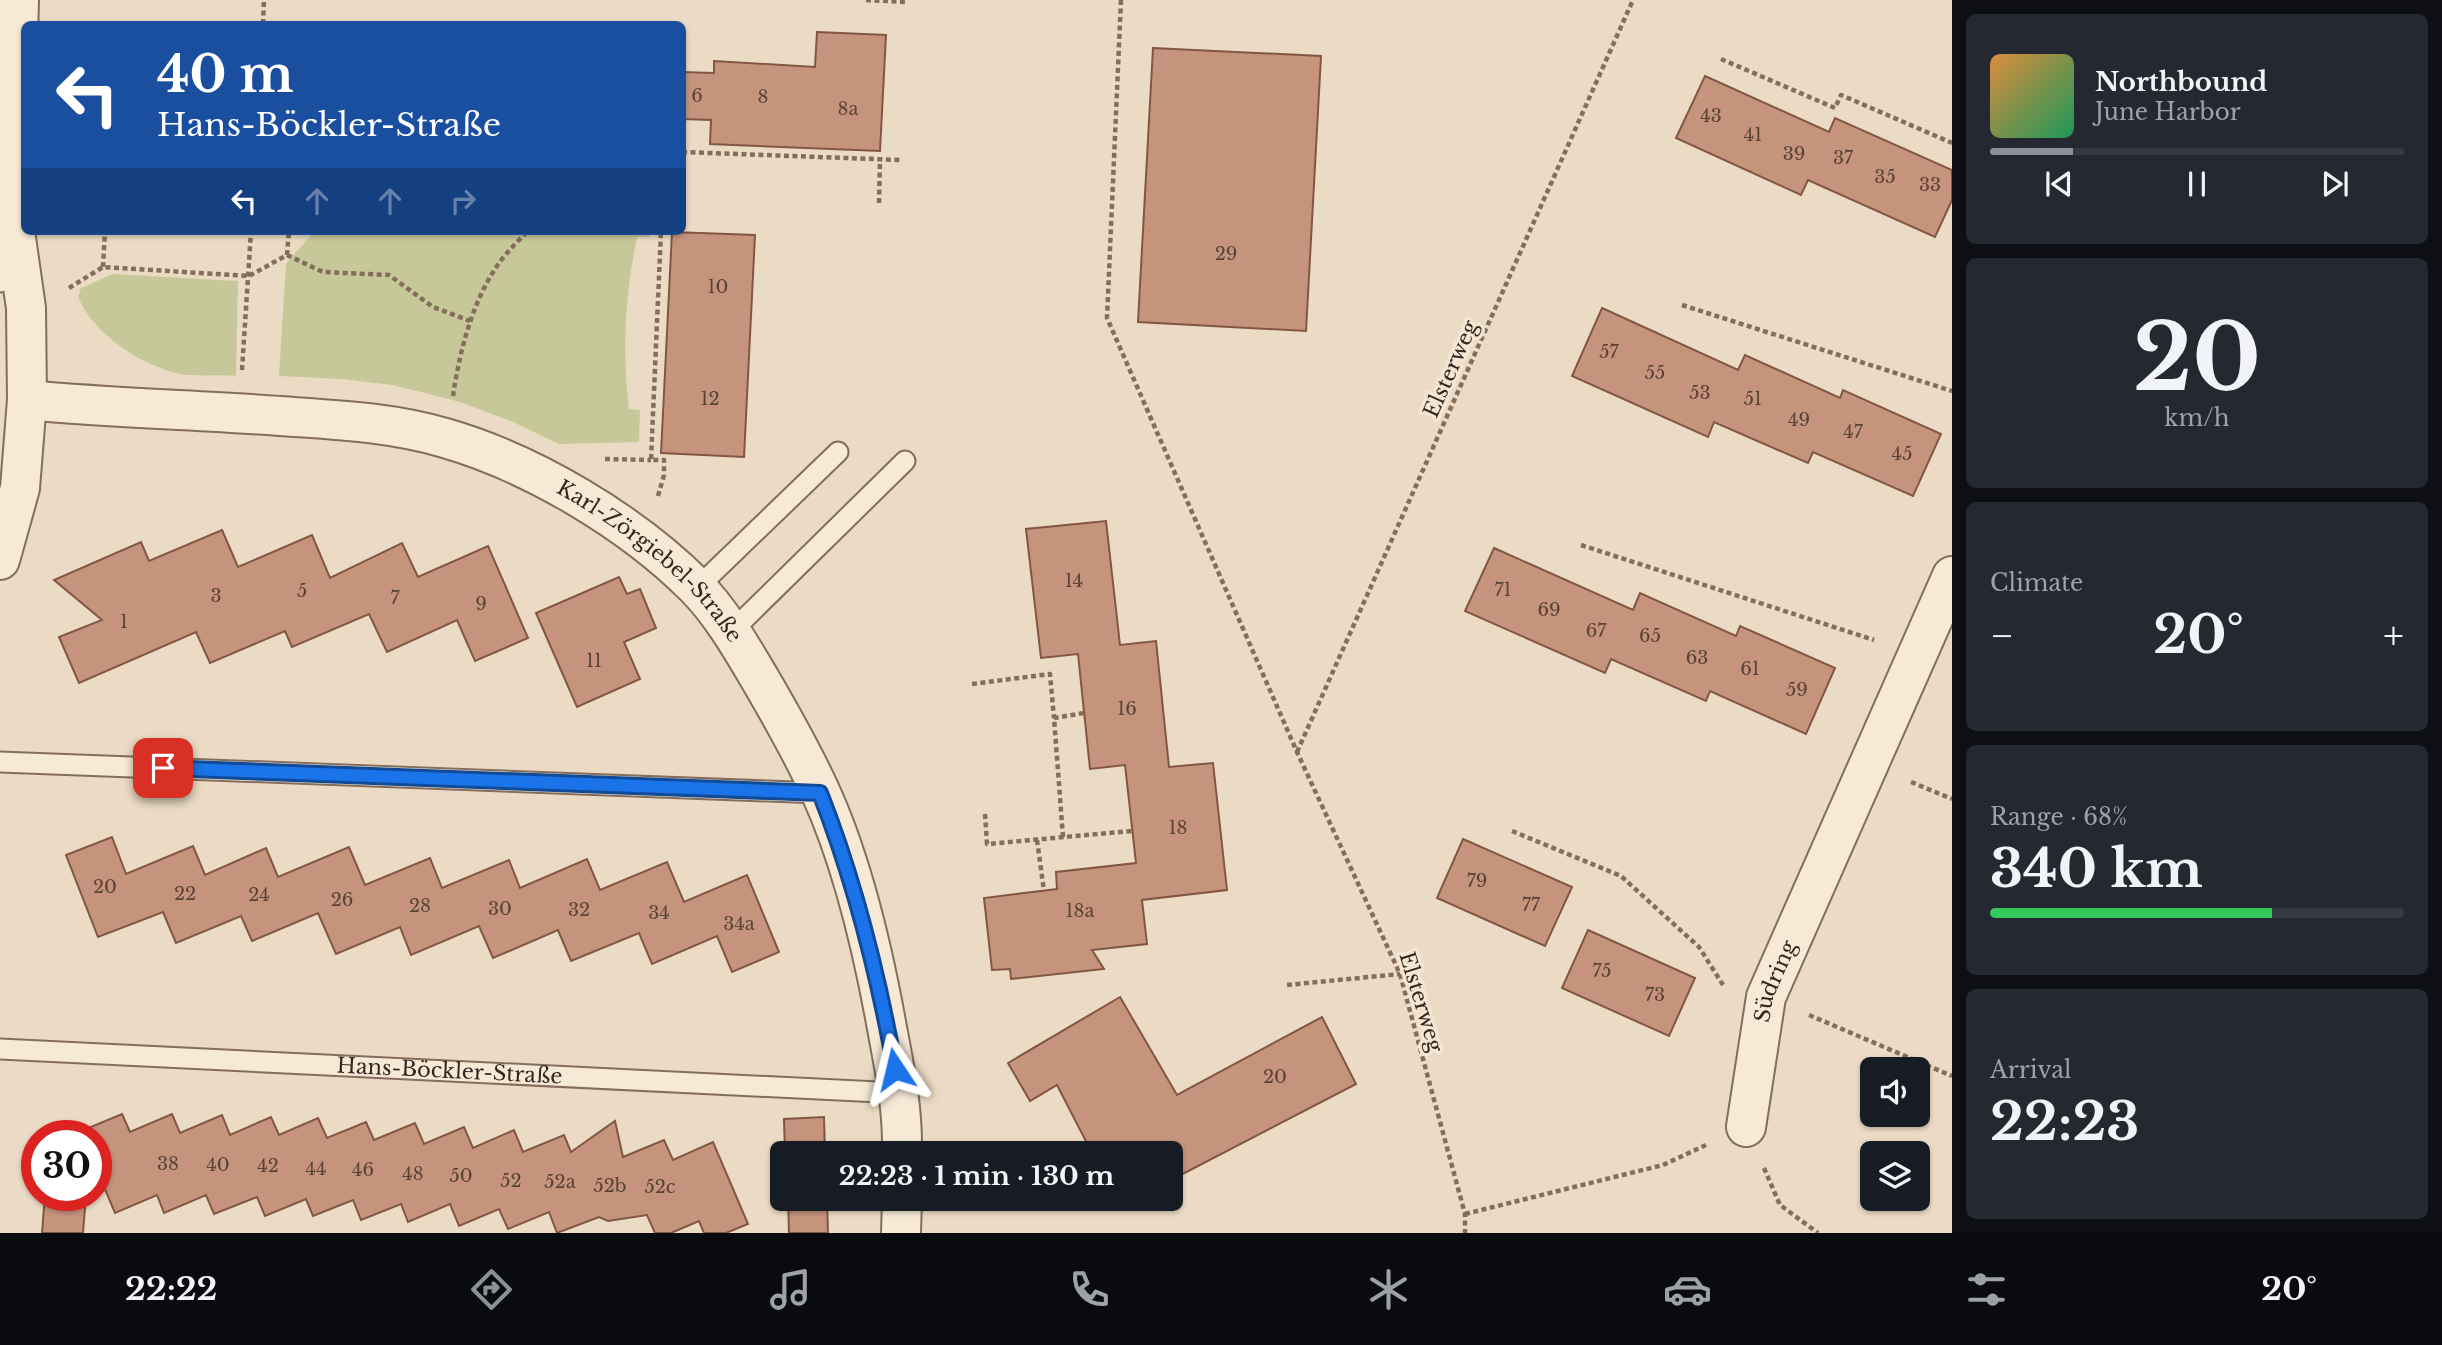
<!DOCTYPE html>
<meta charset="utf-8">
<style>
body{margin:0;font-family:"Libre Baskerville",serif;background:#242831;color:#f1f3f6;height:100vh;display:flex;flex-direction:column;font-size:26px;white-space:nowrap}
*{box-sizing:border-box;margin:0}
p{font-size:23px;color:#9ea1a6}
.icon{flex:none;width:38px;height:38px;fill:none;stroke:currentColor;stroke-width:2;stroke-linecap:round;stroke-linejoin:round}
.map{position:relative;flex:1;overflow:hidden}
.sheet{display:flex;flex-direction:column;gap:14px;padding:14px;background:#0d0f14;width:490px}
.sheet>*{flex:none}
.banner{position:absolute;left:21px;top:21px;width:665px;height:214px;border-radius:10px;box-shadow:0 2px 5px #0004;background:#1a4fa0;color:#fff;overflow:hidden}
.tools{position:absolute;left:1860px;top:1057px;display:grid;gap:14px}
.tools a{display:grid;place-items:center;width:70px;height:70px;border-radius:10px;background:#171b24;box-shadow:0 2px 5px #0004;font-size:35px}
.speed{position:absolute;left:21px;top:1120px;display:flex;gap:14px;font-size:35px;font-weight:700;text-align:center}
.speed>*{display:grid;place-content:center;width:91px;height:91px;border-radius:50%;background:#171b24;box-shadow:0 2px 5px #0004;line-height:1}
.speed .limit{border:10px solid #d22;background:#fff;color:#111}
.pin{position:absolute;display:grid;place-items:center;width:60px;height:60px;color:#fff;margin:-30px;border-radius:14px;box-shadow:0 4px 10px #0006}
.me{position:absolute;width:77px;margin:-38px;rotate:350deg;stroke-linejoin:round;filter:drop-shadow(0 0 5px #0008)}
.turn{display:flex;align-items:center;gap:24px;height:147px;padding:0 21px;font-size:32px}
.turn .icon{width:91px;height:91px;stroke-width:2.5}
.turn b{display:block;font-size:49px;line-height:60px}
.lanes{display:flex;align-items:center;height:66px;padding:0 21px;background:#0003;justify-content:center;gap:35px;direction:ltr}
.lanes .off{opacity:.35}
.big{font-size:52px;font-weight:800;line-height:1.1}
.sheet .widget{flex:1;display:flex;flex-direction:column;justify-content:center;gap:10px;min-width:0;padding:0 24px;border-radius:10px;background:#242831}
.sheet .dial{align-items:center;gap:0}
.dial b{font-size:91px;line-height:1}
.song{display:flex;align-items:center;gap:21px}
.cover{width:84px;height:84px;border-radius:10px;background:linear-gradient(135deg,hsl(30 70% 55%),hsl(150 70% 35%))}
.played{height:7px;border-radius:4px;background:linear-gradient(90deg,#8c9099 20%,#363941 20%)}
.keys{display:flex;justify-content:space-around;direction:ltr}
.heat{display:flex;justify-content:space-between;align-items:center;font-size:38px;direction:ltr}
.charge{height:10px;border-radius:5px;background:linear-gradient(90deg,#34c759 68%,#363941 0)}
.trip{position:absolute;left:770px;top:1141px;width:413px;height:70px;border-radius:10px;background:#171b24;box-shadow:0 2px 5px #0004;font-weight:800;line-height:70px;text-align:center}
.dock{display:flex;height:112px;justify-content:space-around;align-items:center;background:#090b0e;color:#9ea1a6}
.dock .icon{width:49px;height:49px}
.dock .selected{color:#8c9099}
.dock b{font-size:32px;color:#f1f3f6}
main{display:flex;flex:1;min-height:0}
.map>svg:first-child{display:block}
.green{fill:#c7c899}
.building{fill:#c6947d;stroke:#815643;stroke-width:2}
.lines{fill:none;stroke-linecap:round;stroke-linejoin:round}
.service-casing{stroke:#846d5c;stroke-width:23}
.minor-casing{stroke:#846d5c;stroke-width:42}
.tertiary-casing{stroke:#846d5c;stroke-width:42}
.path{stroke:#846d5c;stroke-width:4.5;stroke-dasharray:5 3.5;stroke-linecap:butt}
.service{stroke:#f6ead7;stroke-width:19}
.minor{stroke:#f6ead7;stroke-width:38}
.tertiary{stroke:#f6ead7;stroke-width:38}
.route-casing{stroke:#114b97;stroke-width:18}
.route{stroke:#1a73e8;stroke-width:12}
.labels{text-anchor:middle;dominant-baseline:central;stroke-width:7;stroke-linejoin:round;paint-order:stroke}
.number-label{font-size:18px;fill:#594236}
.street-label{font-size:21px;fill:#35271f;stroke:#f3e6d3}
</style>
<main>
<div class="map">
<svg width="1952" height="1233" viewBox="0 0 1952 1233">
<rect width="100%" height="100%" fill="#ebdbc4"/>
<g class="green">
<path d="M311,231H650L649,237H637C625,295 622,350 629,409L640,410L639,442L559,444L513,422L460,402L433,395L392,385L342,379L279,376L286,264L311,235Z"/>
<path d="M113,274L238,281L236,376C218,374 199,377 181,374C143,367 91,333 78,296L81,288Z"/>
</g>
<g class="building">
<polygon points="817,32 886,35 880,151 710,144 711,120 682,119 682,72 714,73 714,61 815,67"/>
<polygon points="1153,48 1321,56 1306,331 1138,322"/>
<polygon points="1705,76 1829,132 1835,118 1952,170 1952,200 1935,237 1808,180 1801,195 1676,138"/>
<polygon points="672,232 755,235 744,457 661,453"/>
<polygon points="1602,308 1738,370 1745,355 1840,398 1843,390 1941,434 1913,496 1813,452 1808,463 1714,422 1708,437 1572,376"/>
<polygon points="1106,521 1120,645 1156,641 1169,767 1213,763 1227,890 1142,900 1147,944 1092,950 1104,969 1011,979 1010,969 992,970 984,898 1057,889 1056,872 1136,863 1125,765 1090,769 1078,654 1041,658 1026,529"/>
<polygon points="222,530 238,567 312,535 330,578 402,543 418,577 488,546 528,638 475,661 457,620 387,652 369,614 292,647 285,631 210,663 196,632 79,683 59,637 102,620 54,580 141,542 149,561"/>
<polygon points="1494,548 1633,610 1640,593 1736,636 1740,626 1835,668 1806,734 1710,691 1706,701 1611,659 1605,673 1465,611"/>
<polygon points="619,577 627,594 640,589 656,628 624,642 640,679 577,707 536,613"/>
<polygon points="112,837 126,874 193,846 205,875 266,848 278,877 349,847 365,885 430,858 442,888 509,860 520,888 587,859 600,890 667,862 684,902 747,875 779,952 732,972 717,936 652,964 639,933 571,961 558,930 493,958 479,926 411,955 400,927 336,954 318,913 252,941 241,916 176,943 163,912 98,937 66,855"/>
<polygon points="1463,839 1572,887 1545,946 1437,898"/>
<polygon points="1588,930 1695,978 1669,1036 1562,988"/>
<polygon points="1120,997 1177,1095 1322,1017 1356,1084 1171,1180 1171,1153 1092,1153 1057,1085 1030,1101 1008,1063"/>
<polygon points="122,1114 130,1132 172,1114 180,1133 222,1115 230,1135 271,1117 279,1135 318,1118 327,1138 366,1122 374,1140 415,1123 424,1144 464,1127 473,1148 514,1130 523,1152 564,1135 571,1152 615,1121 623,1157 664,1140 673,1160 713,1142 748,1224 726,1233 704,1233 699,1221 671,1233 655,1233 647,1215 608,1221 599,1217 557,1233 549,1212 508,1229 499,1209 459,1226 450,1204 408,1222 401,1204 361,1220 353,1200 313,1216 306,1199 265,1216 257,1197 214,1214 206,1195 164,1213 157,1195 115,1213 96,1168 96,1136 82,1136 81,1131"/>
<polygon points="824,1117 825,1153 785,1153 784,1119"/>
<polygon points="45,1195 86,1195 83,1233 42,1233"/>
<polygon points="788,1199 827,1199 828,1233 789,1233"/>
</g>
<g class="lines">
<defs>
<g id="service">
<polyline points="0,282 7,249"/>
<polyline points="697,588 838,452"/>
<polyline points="731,632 905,461"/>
<polyline points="0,762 820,793"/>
<path id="s1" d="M0,1049L899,1093"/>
</g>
<g id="minor">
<path id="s2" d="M27,400C111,408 196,410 280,416C336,420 391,422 445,438C532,463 631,522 695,586C721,612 741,647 760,679C781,715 802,752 820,791C853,863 873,950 887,1028C895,1070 903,1110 902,1153"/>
<path id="s3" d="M1746,1127L1766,997L1952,576"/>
<polyline points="901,1233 902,1199"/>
</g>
<polyline id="tertiary" points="0,560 20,488 27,400 26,308 13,217 19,0"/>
</defs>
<use href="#service" class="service-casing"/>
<use href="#minor" class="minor-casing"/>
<use href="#tertiary" class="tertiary-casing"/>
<g class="path">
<polyline points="866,0 907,2"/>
<polyline points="1121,0 1107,318 1297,752 1400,974 1465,1214 1465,1233"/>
<polyline points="263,24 264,0"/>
<polyline points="1721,59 1835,108 1841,95 1952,143"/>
<polyline points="682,152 900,160"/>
<polyline points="879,203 880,160"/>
<polyline points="287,255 323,272 389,275 433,307 470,321"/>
<polyline points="103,267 105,231"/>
<polyline points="69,288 103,267 249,276 287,255 289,231"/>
<polyline points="1682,305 1952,391"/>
<polyline points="242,370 251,231"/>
<path d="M453,396C460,349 473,298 502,259C510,249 519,240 528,231"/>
<polyline points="605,459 651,460"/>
<polyline points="658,496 664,475 664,460 651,460 661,231"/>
<polyline points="1581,545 1874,640"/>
<polyline points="972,684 1050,674 1054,718"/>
<polyline points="1297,752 1633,0"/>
<polyline points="1911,782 1952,799"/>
<polyline points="985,814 987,844 1132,831"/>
<polyline points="1512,831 1621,876 1699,947 1723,985"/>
<polyline points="1063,837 1054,718 1084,713"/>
<polyline points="1037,840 1044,891"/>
<polyline points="1287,985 1400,974"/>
<polyline points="1809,1015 1952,1076"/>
<polyline points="1764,1168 1780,1205 1818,1233"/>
<polyline points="1465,1214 1663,1165 1706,1145"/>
</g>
<use href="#service" class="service"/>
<use href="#minor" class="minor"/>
<use href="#tertiary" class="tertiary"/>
</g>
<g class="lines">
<defs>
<path id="route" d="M163,768L820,793C855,882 878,974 895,1069"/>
</defs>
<use href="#route" class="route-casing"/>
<use href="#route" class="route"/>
</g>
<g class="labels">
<g class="number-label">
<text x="697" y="96">6</text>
<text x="763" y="97">8</text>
<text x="848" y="109">8a</text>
<text x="1711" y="116">43</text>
<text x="1753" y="135">41</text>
<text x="1794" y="154">39</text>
<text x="1843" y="158">37</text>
<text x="1885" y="177">35</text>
<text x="1930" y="185">33</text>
<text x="1226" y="254">29</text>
<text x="718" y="287">10</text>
<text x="1609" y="352">57</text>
<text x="1655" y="373">55</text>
<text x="1700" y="393">53</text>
<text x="710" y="399">12</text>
<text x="1753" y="399">51</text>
<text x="1799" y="420">49</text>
<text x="1853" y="432">47</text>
<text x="1902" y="454">45</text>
<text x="1074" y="581">14</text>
<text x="1503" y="590">71</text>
<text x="302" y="591">5</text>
<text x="216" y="596">3</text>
<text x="395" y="598">7</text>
<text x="481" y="604">9</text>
<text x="1549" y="610">69</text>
<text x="124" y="622">1</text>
<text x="1596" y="631">67</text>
<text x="1650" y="636">65</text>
<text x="1697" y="658">63</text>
<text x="594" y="661">11</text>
<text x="1750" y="669">61</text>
<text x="1797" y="690">59</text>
<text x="1127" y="709">16</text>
<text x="1178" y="828">18</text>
<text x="1477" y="881">79</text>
<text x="105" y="887">20</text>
<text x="185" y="894">22</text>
<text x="259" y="895">24</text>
<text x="342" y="900">26</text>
<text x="1531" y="905">77</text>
<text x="420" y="906">28</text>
<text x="500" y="909">30</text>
<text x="579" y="910">32</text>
<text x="1080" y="911">18a</text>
<text x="659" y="913">34</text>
<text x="739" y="924">34a</text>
<text x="1602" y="971">75</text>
<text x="1655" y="995">73</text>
<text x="1275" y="1077">20</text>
<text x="168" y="1164">38</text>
<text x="218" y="1165">40</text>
<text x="268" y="1166">42</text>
<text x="316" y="1169">44</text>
<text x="363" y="1170">46</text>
<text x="413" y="1174">48</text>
<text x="461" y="1176">50</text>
<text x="511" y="1181">52</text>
<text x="560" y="1182">52a</text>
<text x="610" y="1186">52b</text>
<text x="660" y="1187">52c</text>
</g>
<g class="street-label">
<text transform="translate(1451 369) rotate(-66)">Elsterweg</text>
<text stroke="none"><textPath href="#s2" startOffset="663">Karl-Zörgiebel-Straße</textPath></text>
<text stroke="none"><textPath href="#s3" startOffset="149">Südring</textPath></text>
<text transform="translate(1421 1002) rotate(73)">Elsterweg</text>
<text stroke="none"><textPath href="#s1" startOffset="450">Hans-Böckler-Straße</textPath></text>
</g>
</g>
</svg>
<div class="tools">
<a><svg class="icon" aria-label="sound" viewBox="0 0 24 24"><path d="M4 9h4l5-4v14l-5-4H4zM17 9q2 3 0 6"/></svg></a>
<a><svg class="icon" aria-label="layers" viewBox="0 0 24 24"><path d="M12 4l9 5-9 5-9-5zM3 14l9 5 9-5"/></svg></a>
</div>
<div class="speed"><div class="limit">30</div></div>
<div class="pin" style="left:163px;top:768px;background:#d93025"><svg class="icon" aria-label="arrive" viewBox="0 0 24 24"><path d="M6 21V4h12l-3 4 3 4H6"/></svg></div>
<svg class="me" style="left:895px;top:1069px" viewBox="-20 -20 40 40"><path d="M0-17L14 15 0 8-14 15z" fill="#1a73e8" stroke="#fff" stroke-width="4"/></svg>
<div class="trip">22:23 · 1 min · 130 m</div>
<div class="banner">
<div class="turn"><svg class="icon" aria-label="left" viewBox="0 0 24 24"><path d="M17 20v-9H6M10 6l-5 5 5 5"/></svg><div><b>40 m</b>Hans-Böckler-Straße</div></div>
<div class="lanes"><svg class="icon" aria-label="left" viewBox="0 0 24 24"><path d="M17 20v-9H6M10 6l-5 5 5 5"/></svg><svg class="icon off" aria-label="ahead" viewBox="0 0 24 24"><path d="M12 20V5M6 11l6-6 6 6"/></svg><svg class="icon off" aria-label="ahead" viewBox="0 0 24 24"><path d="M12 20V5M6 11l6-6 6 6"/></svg><svg class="icon off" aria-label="right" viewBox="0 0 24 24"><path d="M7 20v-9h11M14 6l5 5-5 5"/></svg></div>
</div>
</div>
<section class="sheet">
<div class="widget">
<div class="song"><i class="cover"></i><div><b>Northbound</b><p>June Harbor</p></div></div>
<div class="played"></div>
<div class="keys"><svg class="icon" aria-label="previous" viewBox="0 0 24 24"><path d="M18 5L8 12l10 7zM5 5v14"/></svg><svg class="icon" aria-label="pause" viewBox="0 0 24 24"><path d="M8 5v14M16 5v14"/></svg><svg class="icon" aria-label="next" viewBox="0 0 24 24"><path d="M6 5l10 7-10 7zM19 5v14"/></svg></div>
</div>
<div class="widget dial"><b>20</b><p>km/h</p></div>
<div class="widget"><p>Climate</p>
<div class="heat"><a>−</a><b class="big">20°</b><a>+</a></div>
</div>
<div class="widget"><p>Range · 68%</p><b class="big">340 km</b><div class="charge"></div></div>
<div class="widget"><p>Arrival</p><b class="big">22:23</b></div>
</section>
</main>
<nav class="dock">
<b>22:22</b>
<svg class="icon selected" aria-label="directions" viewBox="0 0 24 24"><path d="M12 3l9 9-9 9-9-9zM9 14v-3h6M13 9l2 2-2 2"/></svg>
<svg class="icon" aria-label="music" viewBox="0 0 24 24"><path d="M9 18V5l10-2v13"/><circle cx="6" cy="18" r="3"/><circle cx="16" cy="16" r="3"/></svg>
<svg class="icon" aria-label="phone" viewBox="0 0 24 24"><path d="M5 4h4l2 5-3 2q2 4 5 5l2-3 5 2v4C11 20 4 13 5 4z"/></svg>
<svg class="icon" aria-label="climate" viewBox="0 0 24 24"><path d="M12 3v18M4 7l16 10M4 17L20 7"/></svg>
<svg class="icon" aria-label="car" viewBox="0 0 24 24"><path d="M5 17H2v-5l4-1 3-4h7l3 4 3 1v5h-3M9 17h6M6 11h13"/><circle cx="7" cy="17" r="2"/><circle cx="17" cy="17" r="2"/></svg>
<svg class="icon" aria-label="filters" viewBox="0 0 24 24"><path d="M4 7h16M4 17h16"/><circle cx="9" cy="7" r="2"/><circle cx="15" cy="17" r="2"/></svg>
<b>20°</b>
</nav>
